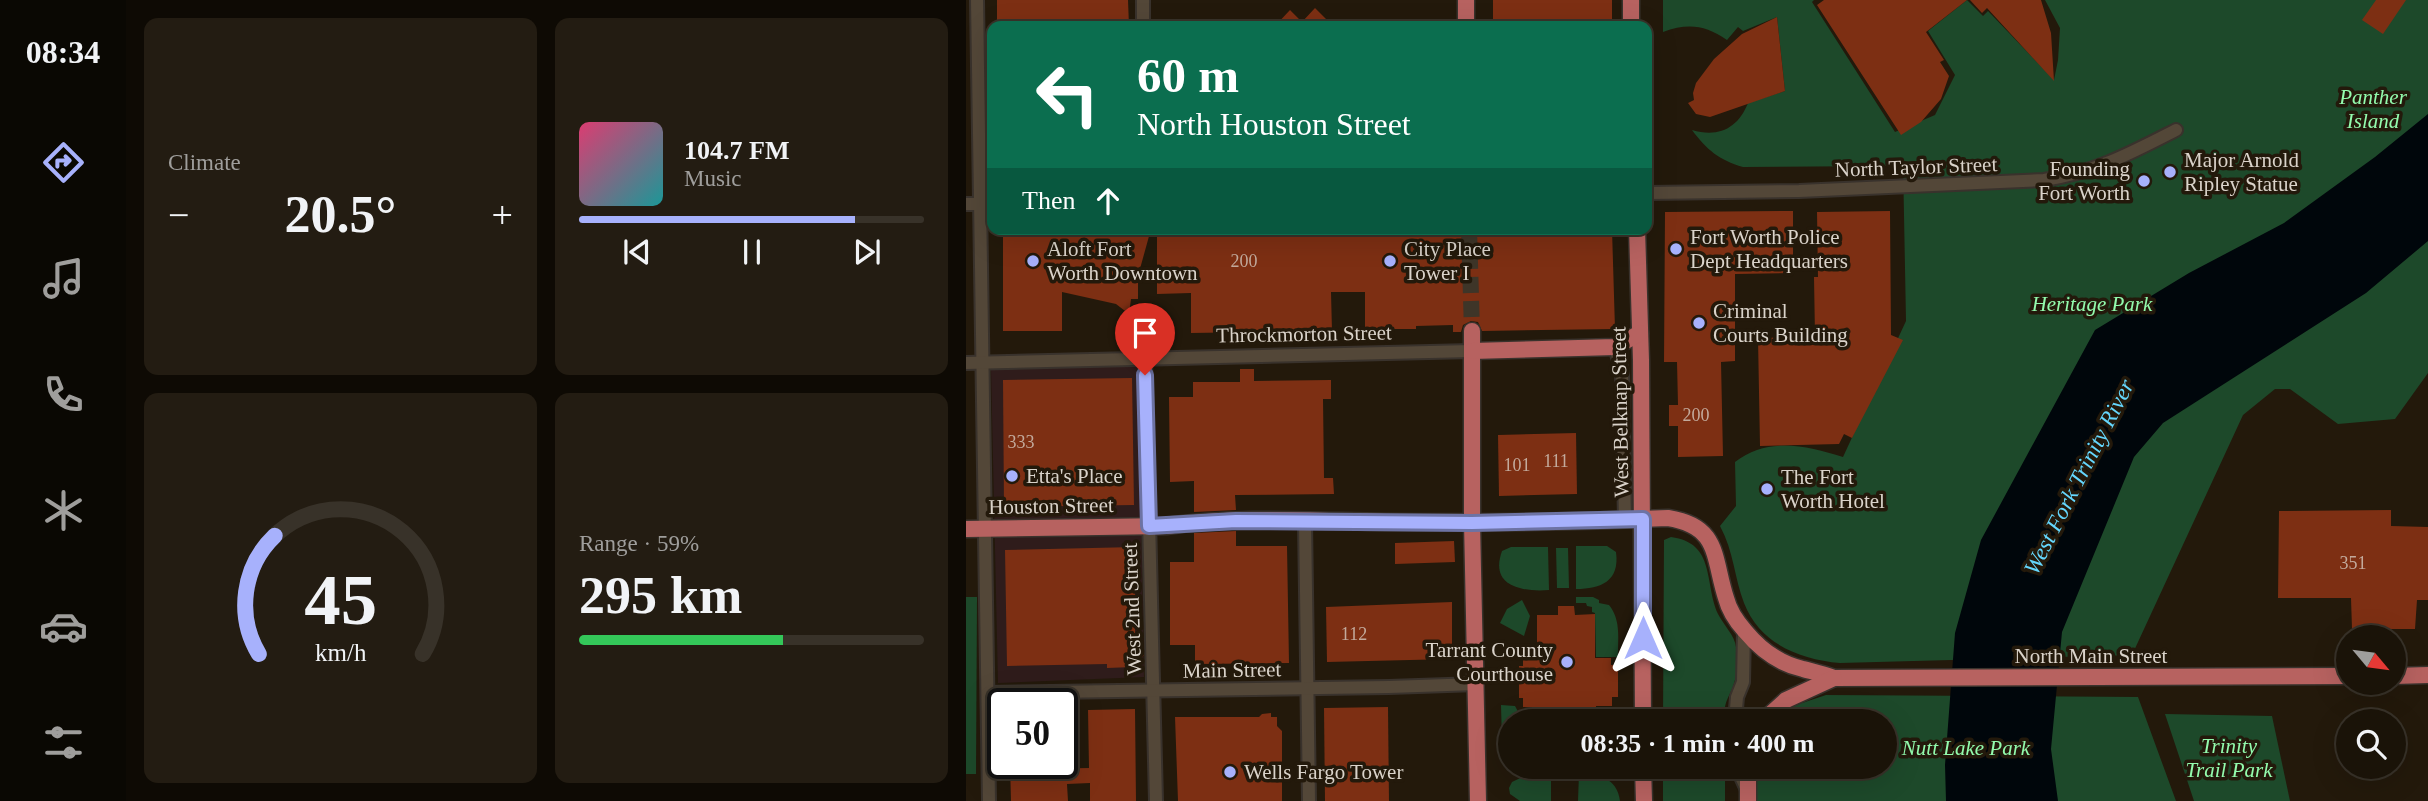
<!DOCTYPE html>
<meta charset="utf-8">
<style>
body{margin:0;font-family:"Times New Roman",serif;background:#231c12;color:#f1f3f6;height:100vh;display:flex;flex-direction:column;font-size:26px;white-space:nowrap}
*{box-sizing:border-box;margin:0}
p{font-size:23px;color:#9f9e9c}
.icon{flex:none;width:38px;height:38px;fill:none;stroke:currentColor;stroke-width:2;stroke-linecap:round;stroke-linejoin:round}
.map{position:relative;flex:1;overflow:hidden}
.panel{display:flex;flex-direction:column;gap:18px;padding:18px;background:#0e0a04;width:840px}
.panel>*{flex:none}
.hud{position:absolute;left:21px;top:21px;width:665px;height:214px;border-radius:14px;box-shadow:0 7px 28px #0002,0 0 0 2px #383229;background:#0b6e4f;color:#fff;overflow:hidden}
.needle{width:46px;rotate:119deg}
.tools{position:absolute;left:1370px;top:625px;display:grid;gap:14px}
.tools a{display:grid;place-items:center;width:70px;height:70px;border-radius:50%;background:#1a1308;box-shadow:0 7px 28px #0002,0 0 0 2px #383229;font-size:35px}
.speed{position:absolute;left:21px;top:688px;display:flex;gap:14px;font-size:35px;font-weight:700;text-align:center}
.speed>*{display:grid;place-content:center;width:91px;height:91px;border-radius:50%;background:#1a1308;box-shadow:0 7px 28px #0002,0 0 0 2px #383229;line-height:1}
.speed .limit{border:4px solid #111;border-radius:10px;background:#fff;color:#111}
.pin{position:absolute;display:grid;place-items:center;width:60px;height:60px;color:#fff;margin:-72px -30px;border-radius:50% 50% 50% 0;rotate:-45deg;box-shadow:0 0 7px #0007}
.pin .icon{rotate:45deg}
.me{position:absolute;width:77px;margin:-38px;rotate:0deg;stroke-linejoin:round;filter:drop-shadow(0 0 5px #0008)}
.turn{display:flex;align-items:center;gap:24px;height:147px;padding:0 35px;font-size:32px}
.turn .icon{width:91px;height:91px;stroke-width:2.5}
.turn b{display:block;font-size:49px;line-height:60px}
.then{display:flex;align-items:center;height:66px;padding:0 35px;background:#0003;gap:14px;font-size:26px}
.big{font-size:52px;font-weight:800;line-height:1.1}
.panel .widget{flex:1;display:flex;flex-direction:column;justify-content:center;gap:10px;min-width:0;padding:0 24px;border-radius:14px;background:#231c12}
.panel .dial{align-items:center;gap:0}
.dial svg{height:182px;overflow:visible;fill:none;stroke:#383229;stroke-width:7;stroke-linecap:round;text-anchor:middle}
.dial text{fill:#f1f3f6;stroke:none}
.song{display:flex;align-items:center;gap:21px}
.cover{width:84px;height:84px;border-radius:10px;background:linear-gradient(135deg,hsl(340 70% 55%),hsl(180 70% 35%))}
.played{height:7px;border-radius:4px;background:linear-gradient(90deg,#a7b1fc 80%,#383229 80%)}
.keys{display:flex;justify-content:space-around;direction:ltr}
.heat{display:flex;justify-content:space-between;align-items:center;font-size:38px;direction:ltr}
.charge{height:10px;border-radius:5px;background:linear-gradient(90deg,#34c759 59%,#383229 0)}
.panel .tiles{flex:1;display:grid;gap:18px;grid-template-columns:repeat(2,1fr)}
.trip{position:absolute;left:532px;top:709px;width:399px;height:70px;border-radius:35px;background:#1a1308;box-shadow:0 7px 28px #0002,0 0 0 2px #383229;font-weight:800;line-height:70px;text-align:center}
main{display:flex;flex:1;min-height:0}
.menu{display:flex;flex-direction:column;width:126px;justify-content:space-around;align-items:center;background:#0a0803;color:#9f9e9c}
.menu .icon{width:49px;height:49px}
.menu .selected{color:#a7b1fc}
.menu b{font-size:32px;color:#f1f3f6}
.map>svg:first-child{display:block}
.commercial{fill:#2f1c1b}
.green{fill:#1d492a}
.water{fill:#00060b}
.building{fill:#7d2f13}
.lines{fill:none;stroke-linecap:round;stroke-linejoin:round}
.major-tunnel{stroke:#3e3528;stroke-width:16;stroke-dasharray:16 8;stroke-linecap:butt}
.minor-casing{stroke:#39322c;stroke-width:16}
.major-casing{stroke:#39322c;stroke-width:19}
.minor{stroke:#534738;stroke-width:12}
.major{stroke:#b76260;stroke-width:16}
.route-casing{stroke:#6d73a4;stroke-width:18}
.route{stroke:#a7b1fc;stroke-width:12}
.poi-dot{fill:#a7b1fc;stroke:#23190b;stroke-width:2.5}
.labels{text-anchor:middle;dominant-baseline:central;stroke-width:7;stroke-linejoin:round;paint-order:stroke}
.number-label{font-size:18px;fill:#c3aa9c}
.park-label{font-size:21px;font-style:italic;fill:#93fbad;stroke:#23190b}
.poi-label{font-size:21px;fill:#dad3ca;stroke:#23190b;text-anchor:start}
.street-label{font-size:21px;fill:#dad3ca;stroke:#23190b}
.water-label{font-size:23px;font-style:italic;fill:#65d7fd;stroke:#23190b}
</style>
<main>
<nav class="menu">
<b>08:34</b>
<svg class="icon selected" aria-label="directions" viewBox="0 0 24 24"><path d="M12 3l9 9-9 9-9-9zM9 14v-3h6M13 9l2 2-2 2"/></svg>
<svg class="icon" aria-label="music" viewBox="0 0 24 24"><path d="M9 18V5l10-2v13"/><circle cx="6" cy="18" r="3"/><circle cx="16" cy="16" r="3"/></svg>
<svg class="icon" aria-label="phone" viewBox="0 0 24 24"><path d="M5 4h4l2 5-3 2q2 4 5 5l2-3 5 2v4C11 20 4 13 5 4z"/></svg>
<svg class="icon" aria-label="climate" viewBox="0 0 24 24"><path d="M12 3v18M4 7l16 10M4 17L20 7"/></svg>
<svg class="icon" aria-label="car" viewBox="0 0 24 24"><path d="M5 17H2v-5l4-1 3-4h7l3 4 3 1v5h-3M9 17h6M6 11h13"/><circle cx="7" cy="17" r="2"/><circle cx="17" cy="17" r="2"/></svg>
<svg class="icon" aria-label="filters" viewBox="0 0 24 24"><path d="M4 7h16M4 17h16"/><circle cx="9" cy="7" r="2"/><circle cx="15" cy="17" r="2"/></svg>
</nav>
<section class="panel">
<div class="tiles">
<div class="widget"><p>Climate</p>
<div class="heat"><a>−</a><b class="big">20.5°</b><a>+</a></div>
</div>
<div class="widget">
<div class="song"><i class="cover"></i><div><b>104.7 FM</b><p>Music</p></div></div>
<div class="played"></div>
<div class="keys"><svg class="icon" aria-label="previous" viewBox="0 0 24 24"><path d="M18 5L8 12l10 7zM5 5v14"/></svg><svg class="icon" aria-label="pause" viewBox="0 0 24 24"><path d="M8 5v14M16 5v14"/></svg><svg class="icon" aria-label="next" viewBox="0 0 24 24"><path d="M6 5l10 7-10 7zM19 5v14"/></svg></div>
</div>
<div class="widget dial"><svg viewBox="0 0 100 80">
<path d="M14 69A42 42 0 1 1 86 69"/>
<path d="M14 69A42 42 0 0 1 21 17" stroke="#a7b1fc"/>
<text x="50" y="56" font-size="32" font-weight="700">45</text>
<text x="50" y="72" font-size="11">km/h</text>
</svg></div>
<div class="widget"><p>Range · 59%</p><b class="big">295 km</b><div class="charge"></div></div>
</div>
</section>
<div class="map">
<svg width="1462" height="801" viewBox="0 0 1462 801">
<rect width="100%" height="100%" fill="#23190b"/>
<polygon class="commercial" points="172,365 178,677 32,683 25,369"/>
<g class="green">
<path d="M697,0H848L846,2L929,132L969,115L989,75L962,31L1001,0L1017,16L1022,11L1088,80L1092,60L1094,28L1079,0H1462V373L1429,419L1372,424L1324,389H1309L1277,415L1166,655L874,663C833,659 794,644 778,603C768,577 768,552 754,526L770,506L769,462C802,436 841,446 877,457L940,321L937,162L922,166L777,167C753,160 741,150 726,130C753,138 772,128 782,103L819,91L811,17L777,31L772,27L761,40C739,25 722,23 697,32Z"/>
<path d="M705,537C750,543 738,583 752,614C757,624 769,636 770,647C771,656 772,671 769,680C764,699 758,697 758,721H697L698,540Z"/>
<path d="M610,546H641L650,552C654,581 635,589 610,589Z"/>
<path d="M545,547H582L583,590C557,592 523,587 536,551Z"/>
<polygon points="590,548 602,548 603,588 591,588"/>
<polygon points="0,597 11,597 10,774 0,774"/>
<path d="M610,597H627L633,600V603L643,605C655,620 652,638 652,657H630L629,613L626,612V607L621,606L620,603H610Z"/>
<polygon points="556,600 564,616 558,636 534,623 541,609"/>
<polygon points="860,695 1172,697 1210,801 791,801 790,767 919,766 919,721 809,721 827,706"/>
<polygon points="535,705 549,706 557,721 544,721 544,756 536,742"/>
<polygon points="1199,714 1306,716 1324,801 1228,801"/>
<rect x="697" y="767" width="62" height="34"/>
<polygon points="565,773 585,773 585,801 554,801 544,794 543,788 546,782"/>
<path d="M613,773C633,774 651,778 654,801H612Z"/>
</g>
<polygon class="water" points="1462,114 1462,241 1400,293 1197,423 1168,457 1096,632 1085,749 1092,801 980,801 979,765 989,633 1015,540 1129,330 1223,273 1318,223 1409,157"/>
<g class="building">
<polygon points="31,0 162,0 163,26 31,26"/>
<polygon points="527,0 646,0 646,19 527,22"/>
<polygon points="858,0 1001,0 960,32 978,60 974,62 983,76 975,99 955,122 935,135 851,5"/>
<polygon points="1004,0 1075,0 1085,33 1088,81 1021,8 1016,13"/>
<polygon points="1410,0 1440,0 1417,34 1396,20"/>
<polygon points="349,8 367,26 309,26 324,10 336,22"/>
<polygon points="811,17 819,91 744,117 730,114 722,103 728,100 727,93 730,83 748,59 776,34"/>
<polygon points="827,211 827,273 769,274 769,361 755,362 757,456 712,457 712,426 703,426 703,405 712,405 711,362 698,362 699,212"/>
<polygon points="924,211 925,335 937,340 886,438 878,434 873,444 794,446 792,338 849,337 848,277 852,277 851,212"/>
<polygon points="37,229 185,229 172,276 172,299 165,299 163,314 150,304 96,292 96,331 37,331"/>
<polygon points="191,229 646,229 649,329 516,331 512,322 505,321 497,325 495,332 487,332 487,325 450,326 450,329 399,329 399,292 365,292 366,331 225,333 225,293 191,294"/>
<polygon points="274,369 288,369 288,381 365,380 365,399 357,399 358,478 367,478 368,494 269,495 270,510 228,512 228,481 204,482 203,397 227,397 227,382 274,382"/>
<polygon points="166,378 168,505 38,507 37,380"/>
<polygon points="610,433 611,494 533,496 532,435"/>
<polygon points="1425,510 1425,526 1462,527 1462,600 1451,600 1449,629 1386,629 1385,598 1312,598 1313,511"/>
<polygon points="270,531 270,546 321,546 323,663 229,664 229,645 204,645 204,562 228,562 228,533"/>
<polygon points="488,541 489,562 429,564 429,543"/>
<polygon points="169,547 169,653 178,655 167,667 141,668 141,664 41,666 39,550"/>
<polygon points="486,602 486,659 361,662 360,607"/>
<polygon points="592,606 608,606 609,615 629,614 629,658 645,658 645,665 652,665 652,697 646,697 646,706 630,706 630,721 573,721 573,707 557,707 557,698 553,698 553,666 557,666 557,659 571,659 571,615 592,615"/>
<polygon points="422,707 423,801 359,801 358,708"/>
<polygon points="169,709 170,801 124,801 124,783 101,784 102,801 45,801 44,763 68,763 68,769 123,768 122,710"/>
<polygon points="305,713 305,717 311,717 311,726 316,731 316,801 212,801 209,717 293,717 296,714"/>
</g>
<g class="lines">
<polyline class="major-tunnel" points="503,229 506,331"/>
<defs>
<g id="minor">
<polyline points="11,0 23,801"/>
<polyline points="177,0 177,26"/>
<path d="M681,193L833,191L1078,180C1130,172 1163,154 1210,130"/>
<polyline points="0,204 26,204"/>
<polyline points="649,347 656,371 659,520"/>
<polyline points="179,359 190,801"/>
<polyline points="0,363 506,351"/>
<polyline points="339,521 343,801"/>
<polyline points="22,693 423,687 511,684"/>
<polyline points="769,721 771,697 777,682 778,630"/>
<polyline points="770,766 782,792"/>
</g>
<g id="major">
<polyline points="500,0 500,26"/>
<polyline points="665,0 665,26"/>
<polyline points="671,229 675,360 677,721"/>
<polyline points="506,331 506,523 512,801"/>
<polyline points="506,351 649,347 674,333"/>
<path d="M0,529L200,526C271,516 347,521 419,522C513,523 608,522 702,518C754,526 747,558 760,598C763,610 771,622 779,631C794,649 814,664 837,669C848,672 857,674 868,678L1382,676"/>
<polyline points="1428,676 1462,675"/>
<polyline points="797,721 820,700 868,678"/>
<polyline points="677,766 678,801"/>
<polyline points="782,766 782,801"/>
</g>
</defs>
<use href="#minor" class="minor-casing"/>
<use href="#major" class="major-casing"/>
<use href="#minor" class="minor"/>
<use href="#major" class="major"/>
</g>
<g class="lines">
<defs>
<polyline id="route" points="179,375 183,526 270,521 506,523 677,519 677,638"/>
</defs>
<use href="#route" class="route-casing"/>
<use href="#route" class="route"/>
</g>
<g class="poi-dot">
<circle cx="1204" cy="172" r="7"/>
<circle cx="1178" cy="181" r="7"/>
<circle cx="710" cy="249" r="7"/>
<circle cx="67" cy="261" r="7"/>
<circle cx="424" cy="261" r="7"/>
<circle cx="733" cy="323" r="7"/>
<circle cx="46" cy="476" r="7"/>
<circle cx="801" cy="489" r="7"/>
<circle cx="601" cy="662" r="7"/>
<circle cx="264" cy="772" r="7"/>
</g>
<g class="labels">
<g class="number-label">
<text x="278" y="261">200</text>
<text x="730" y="415">200</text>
<text x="55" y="442">333</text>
<text x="590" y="461">111</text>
<text x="551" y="465">101</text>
<text x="1387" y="563">351</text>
<text x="388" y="634">112</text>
</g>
<g class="park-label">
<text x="1407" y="97">Panther<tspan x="1407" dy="24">Island</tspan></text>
<text x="1126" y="304">Heritage Park</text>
<text x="1263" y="746">Trinity<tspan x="1263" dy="24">Trail Park</tspan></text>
<text x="1000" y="748">Nutt Lake Park</text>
</g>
<g class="poi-label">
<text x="1218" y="160">Major Arnold<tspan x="1218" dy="24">Ripley Statue</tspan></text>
<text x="1164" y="169" text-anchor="end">Founding<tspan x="1164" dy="24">Fort Worth</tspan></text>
<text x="724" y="237">Fort Worth Police<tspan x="724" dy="24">Dept Headquarters</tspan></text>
<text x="81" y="249">Aloft Fort<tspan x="81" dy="24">Worth Downtown</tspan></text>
<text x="438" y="249">City Place<tspan x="438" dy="24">Tower I</tspan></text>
<text x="747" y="311">Criminal<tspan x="747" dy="24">Courts Building</tspan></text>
<text x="60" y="476">Etta's Place</text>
<text x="815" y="477">The Fort<tspan x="815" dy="24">Worth Hotel</tspan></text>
<text x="587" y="650" text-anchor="end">Tarrant County<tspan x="587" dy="24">Courthouse</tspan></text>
<text x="278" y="772">Wells Fargo Tower</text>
</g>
<g class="street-label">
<text transform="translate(950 167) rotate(-2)">North Taylor Street</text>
<text transform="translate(338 334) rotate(-1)">Throckmorton Street</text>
<text transform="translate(654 412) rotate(-91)">West Belknap Street</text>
<text transform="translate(85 506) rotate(-1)">Houston Street</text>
<text transform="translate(166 609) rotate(-92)">West 2nd Street</text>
<text x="1125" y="656">North Main Street</text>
<text transform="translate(266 670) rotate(-1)">Main Street</text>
</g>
<g class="water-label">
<text transform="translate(1113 477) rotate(-63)">West Fork Trinity River</text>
</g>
</g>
</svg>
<div class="tools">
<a><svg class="needle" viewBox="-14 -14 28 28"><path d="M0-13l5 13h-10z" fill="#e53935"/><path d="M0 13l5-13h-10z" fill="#9f9e9c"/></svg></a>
<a><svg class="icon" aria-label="search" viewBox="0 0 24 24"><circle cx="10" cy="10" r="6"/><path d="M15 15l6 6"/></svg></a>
</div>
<div class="speed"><div class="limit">50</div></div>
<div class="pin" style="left:179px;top:375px;background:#d93025"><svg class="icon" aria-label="arrive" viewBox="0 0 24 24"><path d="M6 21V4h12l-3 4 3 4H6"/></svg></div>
<svg class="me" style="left:677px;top:638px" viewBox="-20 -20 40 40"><path d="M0-17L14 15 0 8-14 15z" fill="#a7b1fc" stroke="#fff" stroke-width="4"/></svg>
<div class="trip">08:35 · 1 min · 400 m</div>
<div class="hud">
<div class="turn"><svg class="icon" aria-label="left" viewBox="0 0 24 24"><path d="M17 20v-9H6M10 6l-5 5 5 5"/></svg><div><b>60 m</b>North Houston Street</div></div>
<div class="then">Then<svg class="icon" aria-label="ahead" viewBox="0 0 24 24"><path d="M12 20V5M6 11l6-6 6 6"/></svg></div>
</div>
</div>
</main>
